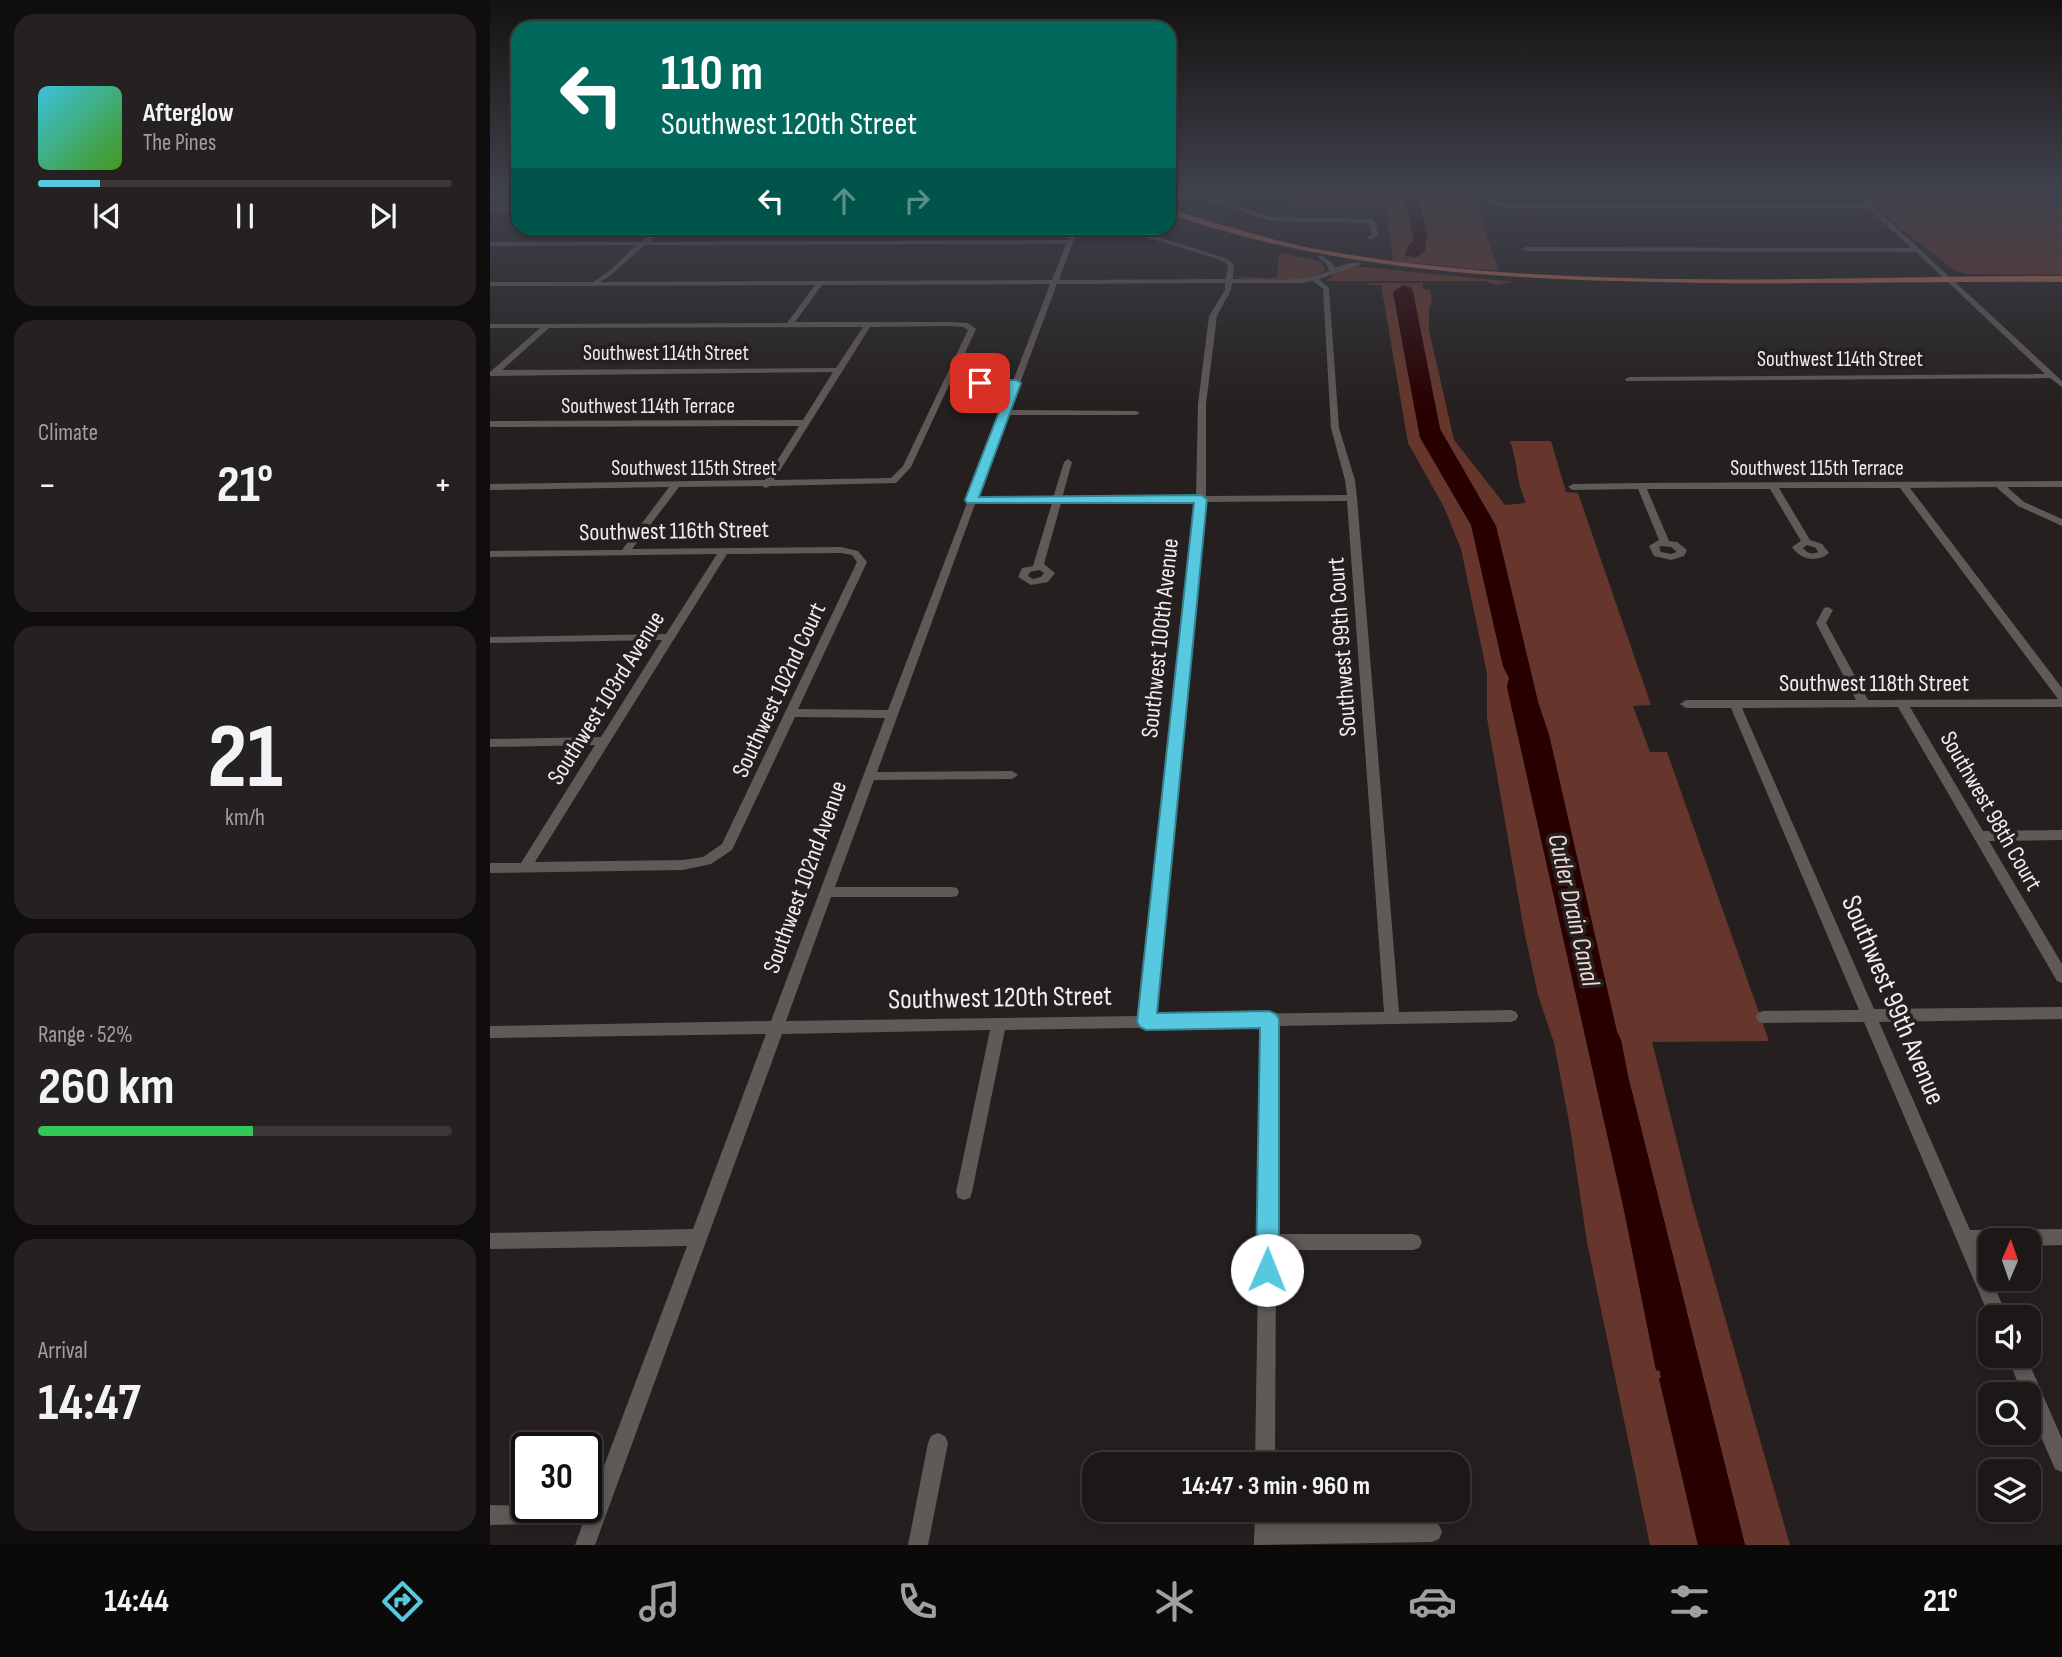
<!DOCTYPE html>
<meta charset="utf-8">
<style>
body{margin:0;font-family:"Sofia Sans Condensed",sans-serif;background:#252120;color:#f1f3f6;height:100vh;display:flex;flex-direction:column;font-size:26px;white-space:nowrap}
*{box-sizing:border-box;margin:0}
p{font-size:23px;color:#a0a0a1}
.icon{flex:none;width:38px;height:38px;fill:none;stroke:currentColor;stroke-width:2;stroke-linecap:round;stroke-linejoin:round}
.map{position:relative;flex:1;overflow:hidden}
.panel{display:flex;flex-direction:column;gap:14px;padding:14px;background:#0f0d0d;width:490px}
.panel>*{flex:none}
.top-card{position:absolute;left:21px;top:21px;width:665px;height:214px;border-radius:21px;box-shadow:0 4px 10px #0003,0 0 0 2px #3a3736;background:#00695c;color:#fff;overflow:hidden}
.needle{width:46px;rotate:2deg}
.tools{position:absolute;left:1488px;top:1228px;display:grid;gap:14px}
.tools a{display:grid;place-items:center;width:63px;height:63px;border-radius:14px;background:#1c1817;box-shadow:0 4px 10px #0003,0 0 0 2px #3a3736;font-size:35px}
.speed{position:absolute;left:21px;top:1432px;display:flex;gap:14px;font-size:35px;font-weight:700;text-align:center}
.speed>*{display:grid;place-content:center;width:91px;height:91px;border-radius:50%;background:#1c1817;box-shadow:0 4px 10px #0003,0 0 0 2px #3a3736;line-height:1}
.speed .limit{border:4px solid #111;border-radius:10px;background:#fff;color:#111}
.pin{position:absolute;display:grid;place-items:center;width:60px;height:60px;color:#fff;margin:-30px;border-radius:14px;box-shadow:0 4px 10px #0006}
.me{position:absolute;width:77px;margin:-38px;rotate:1deg;stroke-linejoin:round;filter:drop-shadow(0 0 5px #0008)}
.turn{display:flex;align-items:center;gap:24px;height:147px;padding:0 35px;font-size:32px}
.turn .icon{width:91px;height:91px;stroke-width:2.5}
.turn b{display:block;font-size:49px;line-height:60px}
.lanes{display:flex;align-items:center;height:66px;padding:0 35px;background:#0003;justify-content:center;gap:35px;direction:ltr}
.lanes .off{opacity:.35}
.big{font-size:52px;font-weight:700;line-height:1.1}
.panel .card{flex:1;display:flex;flex-direction:column;justify-content:center;gap:10px;min-width:0;padding:0 24px;border-radius:21px;background:#252120}
.panel .dial{align-items:center;gap:0}
.dial b{font-size:91px;line-height:1}
.song{display:flex;align-items:center;gap:21px}
.cover{width:84px;height:84px;border-radius:10px;background:linear-gradient(135deg,hsl(190 70% 55%),hsl(100 70% 35%))}
.played{height:7px;border-radius:4px;background:linear-gradient(90deg,#56c9e0 15%,#3a3736 15%)}
.keys{display:flex;justify-content:space-around;direction:ltr}
.heat{display:flex;justify-content:space-between;align-items:center;font-size:38px;direction:ltr}
.charge{height:10px;border-radius:5px;background:linear-gradient(90deg,#34c759 52%,#3a3736 0)}
.trip{position:absolute;left:592px;top:1452px;width:388px;height:70px;border-radius:21px;background:#1c1817;box-shadow:0 4px 10px #0003,0 0 0 2px #3a3736;font-weight:700;line-height:70px;text-align:center}
.menu{display:flex;height:112px;justify-content:space-around;align-items:center;background:#0b0a09;color:#a0a0a1}
.menu .icon{width:49px;height:49px}
.menu .current{color:#56c9e0}
.menu b{font-size:32px;color:#f1f3f6}
main{display:flex;flex:1;min-height:0}
.map>svg:first-child{display:block}
.green{fill:#66362c;fill-rule:evenodd}
.water{fill:#280000}
.lines{fill:none;stroke-linecap:round;stroke-linejoin:round}
.minor{fill:#5f5958;fill-rule:evenodd}
.major{fill:#be6756;fill-rule:evenodd}
.route{fill:#56c9e0;stroke:#388392;stroke-width:2}
.labels{text-anchor:middle;dominant-baseline:central;stroke-width:7;stroke-linejoin:round;paint-order:stroke}
.far-street-label{font-size:21px;fill:#f1eded;stroke:#25201f}
.street-label{font-size:24px;fill:#f1eded;stroke:#25201f}
.water-label{font-size:26px;font-style:italic;fill:#f0dad5;stroke:#25201f}
.near-street-label{font-size:28px;fill:#f1eded;stroke:#25201f}
</style>
<main>
<section class="panel">
<div class="card">
<div class="song"><i class="cover"></i><div><b>Afterglow</b><p>The Pines</p></div></div>
<div class="played"></div>
<div class="keys"><svg class="icon" aria-label="previous" viewBox="0 0 24 24"><path d="M18 5L8 12l10 7zM5 5v14"/></svg><svg class="icon" aria-label="pause" viewBox="0 0 24 24"><path d="M8 5v14M16 5v14"/></svg><svg class="icon" aria-label="next" viewBox="0 0 24 24"><path d="M6 5l10 7-10 7zM19 5v14"/></svg></div>
</div>
<div class="card"><p>Climate</p>
<div class="heat"><a>−</a><b class="big">21°</b><a>+</a></div>
</div>
<div class="card dial"><b>21</b><p>km/h</p></div>
<div class="card"><p>Range · 52%</p><b class="big">260 km</b><div class="charge"></div></div>
<div class="card"><p>Arrival</p><b class="big">14:47</b></div>
</section>
<div class="map">
<svg width="1572" height="1545" viewBox="0 0 1572 1545">
<rect width="100%" height="100%" fill="#25201f"/>
<g class="green">
<path d="M755,192H982L1009,271L903,261L895,204L808,203ZM916,205H929C934,224 942,238 930,256L922,258L915,252L924,240Z"/>
<polygon points="1371,192 1550,192 1572,207 1572,275 1477,274 1465,271 1408,226"/>
<path d="M789,253L830,261L835,270C823,283 764,283 747,277L787,278Z"/>
<polygon points="863,266 1024,282 1007,285 994,281 836,281 849,270"/>
<path d="M878,283H933V289L940,290L942,300L939,310V330L964,440L1015,505L1036,503C1026,482 1028,463 1020,441H1061L1076,492L1088,493L1161,705L1143,706L1160,752H1177L1279,1041L1162,1042L1202,1202L1300,1545H1255L1138,1076L1131,1040L1127,1032L1059,735L1048,702L1006,526L950,429L923,292L921,288L913,286L903,292L930,438L981,525L1013,666L1019,678L1017,687L1134,1210L1166,1370H1170L1171,1379H1169L1208,1545H1160L1097,1242L1080,1127L1064,1043L1048,995L1034,930L997,718V673L971,549L954,507L918,443L892,290L891,285H878Z"/>
</g>
<g class="water">
<polygon points="913,192 926,192 937,234 935,251 926,257 915,256 918,246 924,240"/>
<polygon points="913,285 921,288 923,292 950,429 1006,526 1048,702 1059,735 1127,1032 1131,1040 1138,1076 1255,1545 1208,1545 1169,1378 1171,1378 1170,1371 1166,1370 1134,1210 1017,687 1019,678 1013,666 981,525 930,437 903,292"/>
</g>
<g class="lines">
<g class="minor">
<polygon points="9,192 15,192 0,201 0,197"/>
<polygon points="692,192 700,192 781,217 882,219 885,221 888,235 882,239 878,239 878,237 882,234 879,223 781,221"/>
<polygon points="1362,192 1368,192 1572,381 1572,387 1560,378 1136,381 1135,379 1139,377 1555,374 1426,252 1035,251 1032,249 1035,247 1421,248 1378,208 1020,208 998,202 1001,200 1020,204 1375,204"/>
<polygon points="1552,192 1558,192 1572,200 1572,205"/>
<rect x="0" y="207" width="28" height="4"/>
<path d="M168,228H174L160,242L577,240L582,228L643,229L735,258L744,264L743,279C775,279 809,284 839,271L837,265L828,257L831,255L842,263L845,268C853,265 865,260 872,264L829,279L839,288L849,428L865,480L867,498L909,1012L1021,1010L1026,1012L1028,1016L1026,1020L1021,1022L787,1026L786,1234H923L929,1236L932,1242L929,1248L923,1250H786L785,1465H765L772,1026L515,1030L482,1192L480,1198L474,1200L468,1198L466,1192L500,1030L292,1034L105,1545H85L93,1523L0,1525V1505L96,1507V1503H100L197,1246L0,1249V1233L203,1229L276,1034L0,1038V1026L281,1021L395,718L305,717L242,850L221,864L193,870L0,873V863H31L105,745L0,747V739L111,737L172,640L0,643V637L176,634L227,554L0,557V551L132,550L179,487L0,490V484L275,480L309,426L0,427V421L313,420L343,372L0,376V372L50,328H0V324L297,323L325,285L0,286V282H103L117,273L147,245L0,246V242H152ZM587,231L642,233L731,260L738,265L736,279L569,280ZM576,244L562,280L110,282L121,275L155,245ZM823,281L833,289L841,428L855,480L857,495L716,496V404L727,316L741,290L742,283H811ZM735,283V290L719,316L708,404L706,496L572,498L582,462L578,459L574,462L563,498H487L519,415H646L650,413L646,411L520,410L567,284ZM560,284L523,381H462L486,329L478,323L461,322H305L332,285ZM461,326L473,327L478,330L413,466L401,478L284,480L380,327ZM373,327L346,368L12,370L59,328ZM459,385H522L398,710L308,709L377,562L368,551L351,547L142,549L189,487L272,486L276,488L280,486L406,483L421,467ZM857,501L894,1012L664,1015L715,502ZM706,502L649,1016L296,1021L341,897H462L467,896L469,892L467,888L462,887H345L384,780L522,779L528,775L522,771L387,772L485,504L562,503L543,566L532,568L528,577L541,585L558,582L565,573L554,564L571,503ZM351,553L362,555L367,562L232,844L213,857L193,860L45,862L237,554ZM550,570L554,573L551,577L543,579L538,576L540,572Z"/>
<path d="M1572,481V487H1517L1534,502L1572,519V526L1528,506L1506,487L1420,488L1572,688V707H1420L1493,831L1572,830V840L1499,841L1572,964V983L1567,981L1408,707L1252,708L1384,1009L1572,1007V1019L1389,1022L1480,1230L1572,1229V1245L1538,1246V1241H1500V1246H1487L1518,1318H1500L1374,1022L1273,1023L1268,1021L1266,1017L1268,1013L1273,1011L1369,1010L1241,708H1196L1190,704L1196,700H1366L1326,623L1334,608L1338,607L1343,610L1336,623L1378,700L1571,699H1568L1410,488H1289L1320,540L1332,544L1339,553C1327,563 1311,560 1302,547L1311,541L1280,489H1157L1179,541L1187,542L1197,550L1194,556L1181,560L1164,556L1159,546L1169,540L1148,489L1083,490L1078,487L1083,484L1151,483ZM1317,545L1326,548L1328,552C1322,555 1317,553 1313,548ZM1172,546L1181,547L1187,552L1181,554L1171,552L1169,547Z"/>
<polygon points="1517,1356 1536,1356 1572,1439 1572,1472 1565,1469 1538,1407 1538,1395 1533,1395"/>
<polygon points="448,1433 455,1436 458,1443 438,1545 418,1545 438,1443 441,1436"/>
<polygon points="765,1510 785,1510 785,1524 942,1522 949,1525 952,1532 949,1539 942,1542 764,1545"/>
</g>
<path class="major" d="M679,209C732,224 783,242 837,251C1079,293 1328,276 1572,276V282C1424,281 1275,286 1127,281C975,277 824,264 679,214Z"/>
</g>
<linearGradient id="sky" x2="0" y2="1"><stop stop-color="#141211"/><stop offset="0.47" stop-color="#40424d"/><stop offset="1" stop-color="#40424d" stop-opacity="0"/></linearGradient>
<rect width="1572" height="408" fill="url(#sky)"/>
<polygon class="route" points="490,380 526,380 531,383 489,497 711,495 717,499 667,1013 779,1011 786,1014 789,1019 789,1270 785,1278 777,1281 769,1278 766,1270 770,1028 656,1030 650,1027 647,1022 704,503 477,503 475,500 519,386 487,385 485,383"/>
<g class="labels">
<g class="far-street-label">
<text x="176" y="353">Southwest 114th Street</text>
<text x="1350" y="359">Southwest 114th Street</text>
<text x="158" y="406">Southwest 114th Terrace</text>
<text x="204" y="468">Southwest 115th Street</text>
<text x="1327" y="468">Southwest 115th Terrace</text>
</g>
<g class="street-label">
<text transform="translate(184 531) rotate(-1)">Southwest 116th Street</text>
<text transform="translate(670 638) rotate(-84)">Southwest 100th Avenue</text>
<text transform="translate(852 647) rotate(-94)">Southwest 99th Court</text>
<text x="1384" y="683">Southwest 118th Street</text>
<text transform="translate(289 690) rotate(-65)">Southwest 102nd Court</text>
<text transform="translate(116 698) rotate(-58)">Southwest 103rd Avenue</text>
<text transform="translate(1501 811) rotate(60)">Southwest 98th Court</text>
<text transform="translate(315 877) rotate(-70)">Southwest 102nd Avenue</text>
</g>
<g class="water-label">
<text transform="translate(1083 910) rotate(77)">Cutler Drain Canal</text>
</g>
<g class="near-street-label">
<text transform="translate(510 998) rotate(-1)">Southwest 120th Street</text>
<text transform="translate(1403 1000) rotate(67)">Southwest 99th Avenue</text>
</g>
</g>
</svg>
<div class="tools">
<a><svg class="needle" viewBox="-14 -14 28 28"><path d="M0-13l5 13h-10z" fill="#e53935"/><path d="M0 13l5-13h-10z" fill="#a0a0a1"/></svg></a>
<a><svg class="icon" aria-label="sound" viewBox="0 0 24 24"><path d="M4 9h4l5-4v14l-5-4H4zM17 9q2 3 0 6"/></svg></a>
<a><svg class="icon" aria-label="search" viewBox="0 0 24 24"><circle cx="10" cy="10" r="6"/><path d="M15 15l6 6"/></svg></a>
<a><svg class="icon" aria-label="layers" viewBox="0 0 24 24"><path d="M12 4l9 5-9 5-9-5zM3 14l9 5 9-5"/></svg></a>
</div>
<div class="speed"><div class="limit">30</div></div>
<div class="pin" style="left:490px;top:383px;background:#d93025"><svg class="icon" aria-label="arrive" viewBox="0 0 24 24"><path d="M6 21V4h12l-3 4 3 4H6"/></svg></div>
<svg class="me" style="left:777px;top:1270px" viewBox="-20 -20 40 40"><circle r="19" fill="#fff"/><path d="M0-13L10 11 0 6-10 11z" fill="#56c9e0"/></svg>
<div class="trip">14:47 · 3 min · 960 m</div>
<div class="top-card">
<div class="turn"><svg class="icon" aria-label="left" viewBox="0 0 24 24"><path d="M17 20v-9H6M10 6l-5 5 5 5"/></svg><div><b>110 m</b>Southwest 120th Street</div></div>
<div class="lanes"><svg class="icon" aria-label="left" viewBox="0 0 24 24"><path d="M17 20v-9H6M10 6l-5 5 5 5"/></svg><svg class="icon off" aria-label="ahead" viewBox="0 0 24 24"><path d="M12 20V5M6 11l6-6 6 6"/></svg><svg class="icon off" aria-label="right" viewBox="0 0 24 24"><path d="M7 20v-9h11M14 6l5 5-5 5"/></svg></div>
</div>
</div>
</main>
<nav class="menu">
<b>14:44</b>
<svg class="icon current" aria-label="directions" viewBox="0 0 24 24"><path d="M12 3l9 9-9 9-9-9zM9 14v-3h6M13 9l2 2-2 2"/></svg>
<svg class="icon" aria-label="music" viewBox="0 0 24 24"><path d="M9 18V5l10-2v13"/><circle cx="6" cy="18" r="3"/><circle cx="16" cy="16" r="3"/></svg>
<svg class="icon" aria-label="phone" viewBox="0 0 24 24"><path d="M5 4h4l2 5-3 2q2 4 5 5l2-3 5 2v4C11 20 4 13 5 4z"/></svg>
<svg class="icon" aria-label="climate" viewBox="0 0 24 24"><path d="M12 3v18M4 7l16 10M4 17L20 7"/></svg>
<svg class="icon" aria-label="car" viewBox="0 0 24 24"><path d="M5 17H2v-5l4-1 3-4h7l3 4 3 1v5h-3M9 17h6M6 11h13"/><circle cx="7" cy="17" r="2"/><circle cx="17" cy="17" r="2"/></svg>
<svg class="icon" aria-label="filters" viewBox="0 0 24 24"><path d="M4 7h16M4 17h16"/><circle cx="9" cy="7" r="2"/><circle cx="15" cy="17" r="2"/></svg>
<b>21°</b>
</nav>
